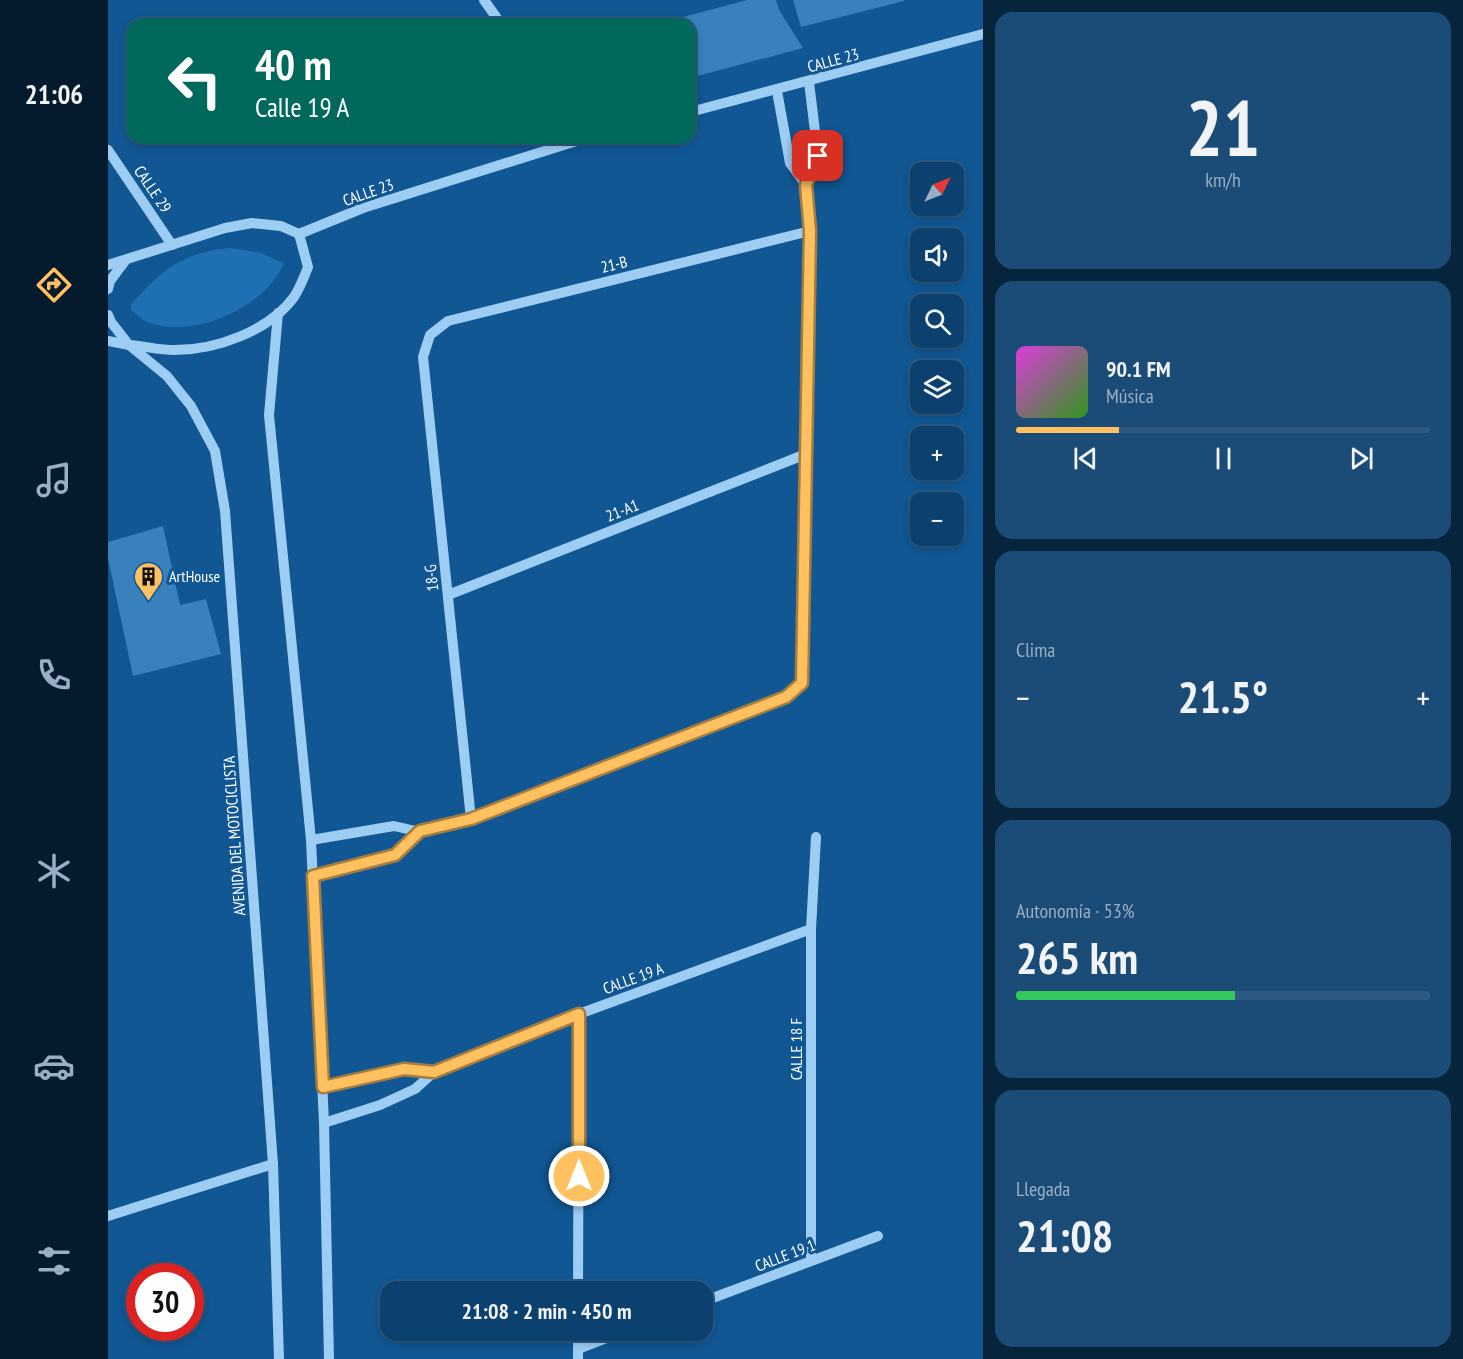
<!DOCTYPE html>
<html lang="es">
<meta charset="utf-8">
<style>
body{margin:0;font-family:"PT Sans Narrow",sans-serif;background:#1a4c77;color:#f1f3f6;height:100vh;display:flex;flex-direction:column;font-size:22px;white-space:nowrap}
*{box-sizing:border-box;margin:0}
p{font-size:20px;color:#9aafc3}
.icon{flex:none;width:33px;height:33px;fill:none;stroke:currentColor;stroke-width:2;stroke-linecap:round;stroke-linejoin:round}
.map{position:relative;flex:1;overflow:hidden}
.drawer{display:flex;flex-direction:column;gap:12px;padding:12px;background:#07243d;width:480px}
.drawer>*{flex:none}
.hud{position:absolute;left:18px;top:18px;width:570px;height:126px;border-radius:18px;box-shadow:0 3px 9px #0003,0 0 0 2px #2c5a82;background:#00695c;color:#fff;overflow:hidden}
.needle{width:39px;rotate:47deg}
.buttons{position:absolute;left:802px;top:162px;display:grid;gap:12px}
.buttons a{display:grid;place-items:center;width:54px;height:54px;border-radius:12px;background:#0c416f;box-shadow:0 3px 9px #0003,0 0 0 2px #2c5a82;font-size:30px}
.speed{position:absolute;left:18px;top:1263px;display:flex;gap:12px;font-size:30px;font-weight:700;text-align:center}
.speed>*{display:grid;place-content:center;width:78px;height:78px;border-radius:50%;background:#0c416f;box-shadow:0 3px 9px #0003,0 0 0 2px #2c5a82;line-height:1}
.speed .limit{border:9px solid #d22;background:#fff;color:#111}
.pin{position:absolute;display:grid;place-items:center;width:51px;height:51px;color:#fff;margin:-26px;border-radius:12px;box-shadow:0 3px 9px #0006}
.me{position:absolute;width:66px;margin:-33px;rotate:0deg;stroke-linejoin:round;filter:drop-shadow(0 0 4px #0008)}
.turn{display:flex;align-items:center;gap:21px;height:126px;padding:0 30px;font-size:27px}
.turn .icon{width:78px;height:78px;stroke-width:2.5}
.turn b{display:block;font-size:42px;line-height:51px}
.big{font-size:45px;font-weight:600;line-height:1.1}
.drawer .card{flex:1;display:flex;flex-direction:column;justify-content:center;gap:9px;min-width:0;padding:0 21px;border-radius:18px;background:#1a4c77}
.drawer .dial{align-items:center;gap:0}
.dial b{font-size:78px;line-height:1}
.song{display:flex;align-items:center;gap:18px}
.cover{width:72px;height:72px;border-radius:9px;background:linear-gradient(135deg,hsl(300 70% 55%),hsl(110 70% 35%))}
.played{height:6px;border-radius:3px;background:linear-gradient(90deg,#ffc160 25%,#2c5a82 25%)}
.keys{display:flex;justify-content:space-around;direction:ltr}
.heat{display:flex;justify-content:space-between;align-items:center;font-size:33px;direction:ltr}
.charge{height:9px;border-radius:4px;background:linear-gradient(90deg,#34c759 53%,#2c5a82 0)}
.trip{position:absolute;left:272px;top:1281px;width:333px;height:60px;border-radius:18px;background:#0c416f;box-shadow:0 3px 9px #0003,0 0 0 2px #2c5a82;font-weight:600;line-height:60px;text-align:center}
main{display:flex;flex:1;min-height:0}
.menu{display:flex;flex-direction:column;width:108px;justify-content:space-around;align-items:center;background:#051a2c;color:#9aafc3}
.menu .icon{width:42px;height:42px}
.menu .current{color:#ffc160}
.menu b{font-size:27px;color:#f1f3f6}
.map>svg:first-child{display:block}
.green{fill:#1f70b2}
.building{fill:#3981bd}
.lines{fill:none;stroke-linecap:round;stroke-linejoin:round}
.minor{stroke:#9ecdf4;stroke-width:10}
.route-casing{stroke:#a67d3e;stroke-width:15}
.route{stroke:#ffc160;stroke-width:10}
.labels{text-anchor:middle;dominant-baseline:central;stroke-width:6;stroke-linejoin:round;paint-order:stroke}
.street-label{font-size:16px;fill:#fff;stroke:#105794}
.poi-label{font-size:16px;fill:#fff;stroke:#105794;text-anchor:start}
</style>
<main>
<nav class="menu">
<b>21:06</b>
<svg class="icon current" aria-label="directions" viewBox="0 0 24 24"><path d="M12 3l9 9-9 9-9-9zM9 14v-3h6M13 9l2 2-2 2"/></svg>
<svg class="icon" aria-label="music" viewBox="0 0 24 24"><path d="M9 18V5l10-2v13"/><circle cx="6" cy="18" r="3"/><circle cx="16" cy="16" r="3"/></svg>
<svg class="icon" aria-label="phone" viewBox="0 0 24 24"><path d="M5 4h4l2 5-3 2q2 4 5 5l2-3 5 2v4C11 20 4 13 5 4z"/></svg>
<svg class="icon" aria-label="climate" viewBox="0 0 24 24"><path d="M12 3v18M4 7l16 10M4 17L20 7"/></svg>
<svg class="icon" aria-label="car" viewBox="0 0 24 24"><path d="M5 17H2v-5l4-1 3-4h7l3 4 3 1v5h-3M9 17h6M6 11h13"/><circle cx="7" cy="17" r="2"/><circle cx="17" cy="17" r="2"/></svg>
<svg class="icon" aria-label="filters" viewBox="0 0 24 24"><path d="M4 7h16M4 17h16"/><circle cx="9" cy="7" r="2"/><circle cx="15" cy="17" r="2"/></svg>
</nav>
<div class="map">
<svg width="875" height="1359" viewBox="0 0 875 1359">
<rect width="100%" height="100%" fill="#105794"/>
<path class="green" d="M123,248L153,253L176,263C158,307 87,339 42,323C35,321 28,314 23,310V305C53,270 75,252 123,248Z"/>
<g class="building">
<polygon points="639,0 668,0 671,10 695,48 582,78 582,24 553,23"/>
<polygon points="685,0 796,0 796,1 693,27"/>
<polygon points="55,526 72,605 98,599 113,654 25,676 0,558 0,542"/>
</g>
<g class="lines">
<g class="minor">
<polyline points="376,0 393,24"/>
<polyline points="669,91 682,163 698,185"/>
<polyline points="582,112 875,34"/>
<polyline points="0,150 64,245"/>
<polyline points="191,234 255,208 478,138"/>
<path d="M0,265L117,228L144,223L173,226L191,234L200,267C196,277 192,288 186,297C161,331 108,350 67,350C51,350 36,346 21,345L3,322L0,315"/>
<polyline points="0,289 2,281 17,261"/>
<polyline points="170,313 161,415 203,840 216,1123 221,1359"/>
<polyline points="0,341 21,345 59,376 83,406 107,451 117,511 165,1164 171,1359"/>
<polyline points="340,595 698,454"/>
<polyline points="363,819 315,357 322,335 340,321 702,231"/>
<polyline points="203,840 286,826 312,832 363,819 678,697 694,683 702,231 698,185 710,156 701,82"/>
<polyline points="205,876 287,855 312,832"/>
<polyline points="215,1087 296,1069 326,1072"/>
<polyline points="216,1123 272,1105 307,1089 326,1072 471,1014 703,929"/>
<polyline points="0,1216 165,1164"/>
<polyline points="703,1261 703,929 708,837"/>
<polyline points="470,1292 471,1014"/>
<polyline points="594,1302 770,1236"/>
<polyline points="470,1349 519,1330"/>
<polyline points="470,1359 470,1330"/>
</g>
</g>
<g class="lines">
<defs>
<polyline id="route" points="471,1176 471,1014 326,1072 296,1069 215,1087 205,876 287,855 312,831 363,819 678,697 694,683 702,231 698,185 710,156"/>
</defs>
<use href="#route" class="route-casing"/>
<use href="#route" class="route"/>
</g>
<defs>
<symbol id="building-pin" viewBox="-11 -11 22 30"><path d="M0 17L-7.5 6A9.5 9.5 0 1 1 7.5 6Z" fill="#ffc160" stroke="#105794"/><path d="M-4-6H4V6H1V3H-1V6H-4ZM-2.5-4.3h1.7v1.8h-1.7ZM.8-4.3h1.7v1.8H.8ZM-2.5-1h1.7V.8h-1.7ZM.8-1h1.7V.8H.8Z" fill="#111"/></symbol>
</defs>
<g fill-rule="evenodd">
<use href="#building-pin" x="24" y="560" width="33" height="45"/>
</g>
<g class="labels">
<g class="street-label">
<text transform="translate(725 60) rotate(-15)">CALLE 23</text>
<text transform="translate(45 189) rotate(56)">CALLE 29</text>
<text transform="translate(260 192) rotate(-19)">CALLE 23</text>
<text transform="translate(506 264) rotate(-14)">21-B</text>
<text transform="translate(514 510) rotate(-22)">21-A1</text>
<text transform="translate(323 578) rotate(-96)">18-G</text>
<text transform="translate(126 836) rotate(-94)">AVENIDA DEL MOTOCICLISTA</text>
<text transform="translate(525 978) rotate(-20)">CALLE 19 A</text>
<text transform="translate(688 1049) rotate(-90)">CALLE 18 F</text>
<text transform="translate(677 1255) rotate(-21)">CALLE 19 1</text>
</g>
<g class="poi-label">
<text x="61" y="576">ArtHouse</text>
</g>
</g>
</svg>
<div class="buttons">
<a><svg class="needle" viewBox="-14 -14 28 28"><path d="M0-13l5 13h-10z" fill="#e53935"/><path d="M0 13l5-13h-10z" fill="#9aafc3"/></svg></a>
<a><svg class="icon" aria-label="sound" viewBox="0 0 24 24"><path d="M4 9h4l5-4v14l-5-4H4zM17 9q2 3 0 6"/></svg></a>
<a><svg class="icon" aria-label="search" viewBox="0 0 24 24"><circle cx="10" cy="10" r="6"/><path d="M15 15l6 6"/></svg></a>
<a><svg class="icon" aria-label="layers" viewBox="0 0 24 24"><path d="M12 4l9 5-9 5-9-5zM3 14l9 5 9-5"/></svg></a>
<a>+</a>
<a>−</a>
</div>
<div class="speed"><div class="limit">30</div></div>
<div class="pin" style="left:710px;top:156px;background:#d93025"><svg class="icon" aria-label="arrive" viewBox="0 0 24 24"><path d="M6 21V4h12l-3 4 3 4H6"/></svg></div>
<svg class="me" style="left:471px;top:1176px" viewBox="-20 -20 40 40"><circle r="17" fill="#ffc160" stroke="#fff" stroke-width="3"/><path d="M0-11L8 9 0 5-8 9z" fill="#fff"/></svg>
<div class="trip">21:08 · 2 min · 450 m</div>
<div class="hud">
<div class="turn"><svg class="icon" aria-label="left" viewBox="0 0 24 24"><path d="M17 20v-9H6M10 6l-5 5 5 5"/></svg><div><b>40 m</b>Calle 19 A</div></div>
</div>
</div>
<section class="drawer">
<div class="card dial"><b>21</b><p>km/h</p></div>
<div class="card">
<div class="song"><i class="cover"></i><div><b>90.1 FM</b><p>Música</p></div></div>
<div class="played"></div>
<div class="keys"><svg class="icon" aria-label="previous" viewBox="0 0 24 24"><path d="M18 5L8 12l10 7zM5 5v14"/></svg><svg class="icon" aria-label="pause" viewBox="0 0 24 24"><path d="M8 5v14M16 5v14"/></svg><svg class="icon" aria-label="next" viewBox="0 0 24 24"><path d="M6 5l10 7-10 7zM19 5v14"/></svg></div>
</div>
<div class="card"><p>Clima</p>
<div class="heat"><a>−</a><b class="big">21.5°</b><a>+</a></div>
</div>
<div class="card"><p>Autonomía · 53%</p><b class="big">265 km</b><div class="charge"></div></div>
<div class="card"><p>Llegada</p><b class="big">21:08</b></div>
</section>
</main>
